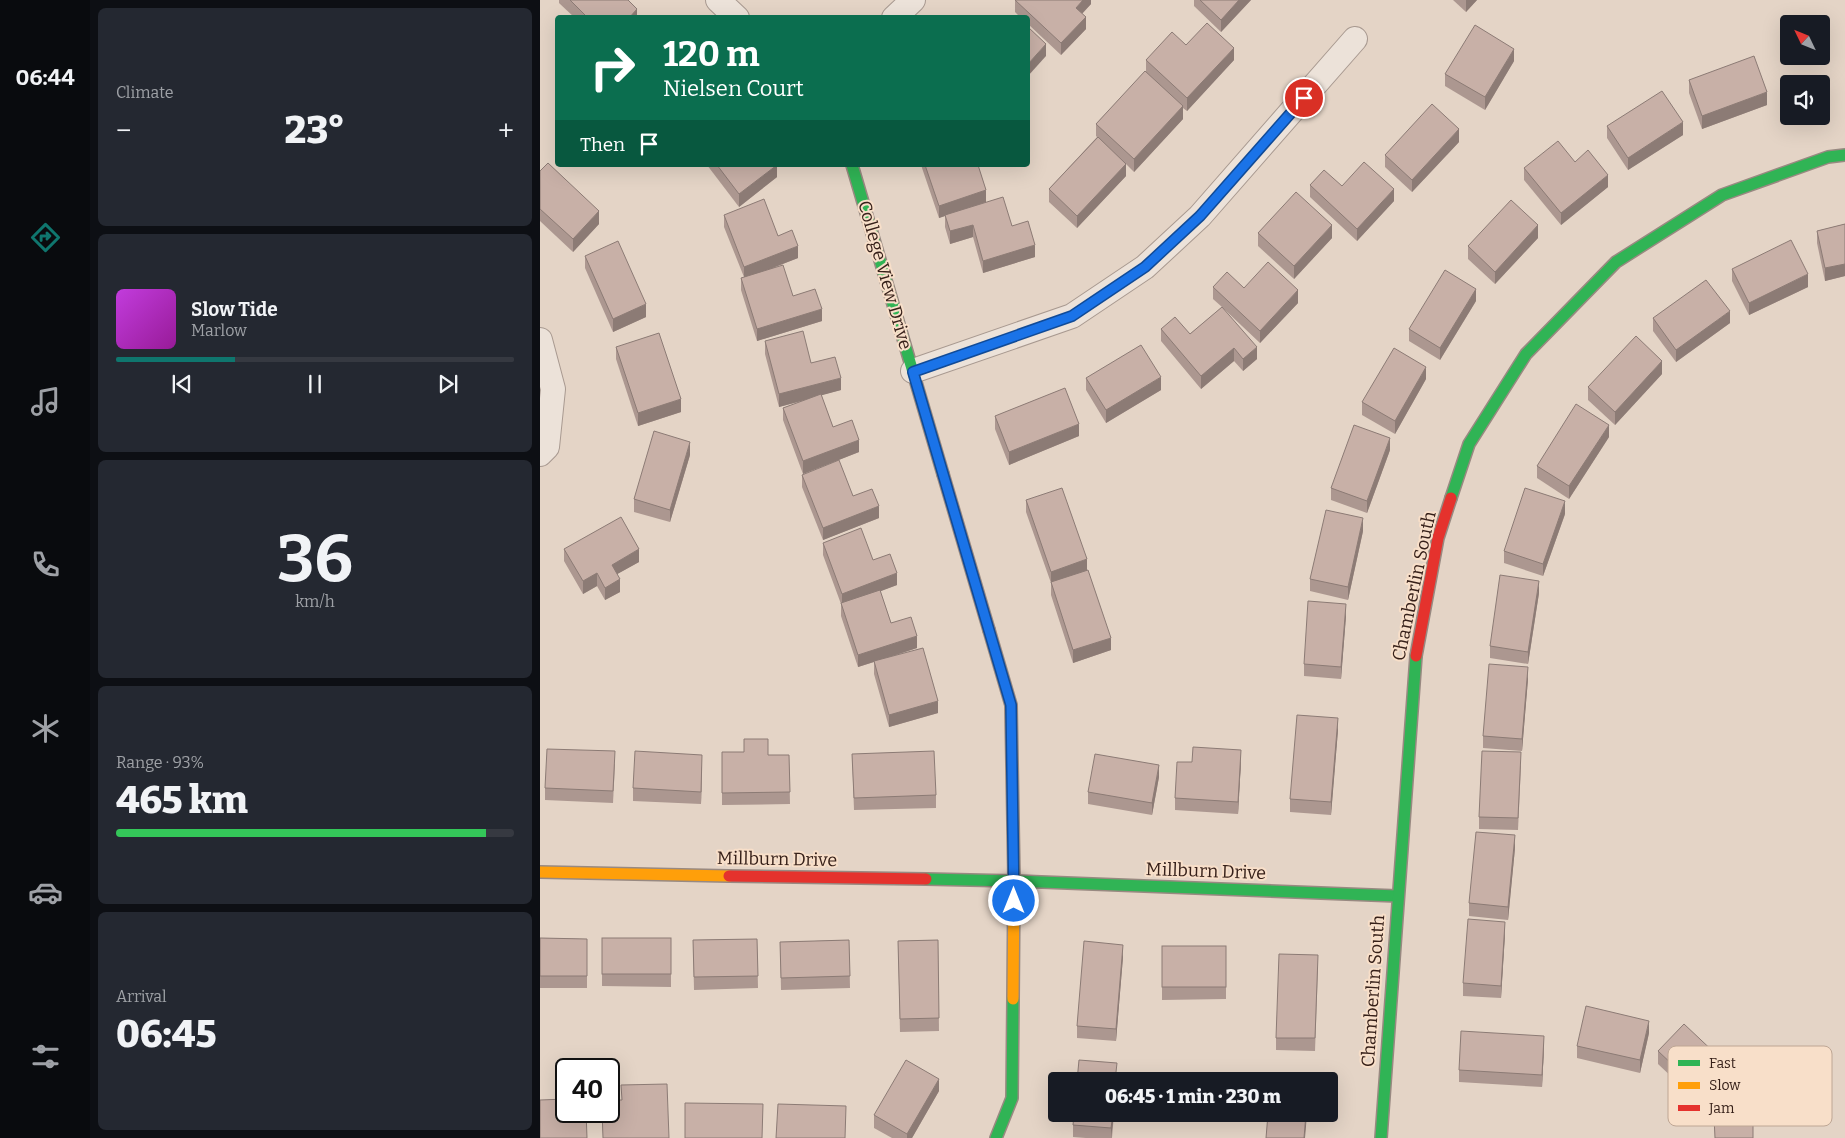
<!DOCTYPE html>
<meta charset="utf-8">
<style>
body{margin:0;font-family:Bitter,serif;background:#242831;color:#f1f3f6;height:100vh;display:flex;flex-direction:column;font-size:19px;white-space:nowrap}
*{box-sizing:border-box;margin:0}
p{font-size:16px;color:#9ea1a6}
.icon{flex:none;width:28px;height:28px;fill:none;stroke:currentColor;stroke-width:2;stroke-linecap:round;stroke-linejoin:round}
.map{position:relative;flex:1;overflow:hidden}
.sheet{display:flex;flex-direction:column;gap:8px;padding:8px;background:#0d0f14;width:450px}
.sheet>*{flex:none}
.guide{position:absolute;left:15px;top:15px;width:475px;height:152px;border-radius:5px;box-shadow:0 5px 20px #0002;background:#0b6e4f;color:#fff;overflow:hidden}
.needle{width:32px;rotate:313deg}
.fabs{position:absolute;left:1240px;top:15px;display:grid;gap:10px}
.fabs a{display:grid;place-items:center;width:50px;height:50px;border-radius:5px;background:#171b24;box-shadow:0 5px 20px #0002;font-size:25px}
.speed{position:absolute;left:15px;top:1058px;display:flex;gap:10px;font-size:25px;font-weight:700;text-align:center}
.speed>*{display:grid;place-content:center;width:65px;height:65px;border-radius:50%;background:#171b24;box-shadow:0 5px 20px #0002;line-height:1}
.speed .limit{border:2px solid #111;border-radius:8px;background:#fff;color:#111}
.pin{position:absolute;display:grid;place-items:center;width:42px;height:42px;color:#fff;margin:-21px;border:2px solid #fff;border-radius:50%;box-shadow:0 1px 5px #0007}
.me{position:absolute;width:55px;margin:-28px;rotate:0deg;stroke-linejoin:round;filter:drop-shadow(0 0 4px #0008)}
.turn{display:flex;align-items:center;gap:18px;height:105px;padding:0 25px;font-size:22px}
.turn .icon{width:65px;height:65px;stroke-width:2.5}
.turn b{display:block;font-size:35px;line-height:42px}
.then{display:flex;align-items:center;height:48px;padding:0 25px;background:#0003;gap:10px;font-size:19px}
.big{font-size:38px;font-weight:800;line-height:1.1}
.sheet .tile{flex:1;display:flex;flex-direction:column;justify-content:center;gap:8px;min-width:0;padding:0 18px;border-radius:8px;background:#242831}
.sheet .dial{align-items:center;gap:0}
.dial b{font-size:65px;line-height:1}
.song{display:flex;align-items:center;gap:15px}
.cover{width:60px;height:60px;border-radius:8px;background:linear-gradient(135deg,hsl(290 70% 55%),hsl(300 70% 35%))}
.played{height:5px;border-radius:2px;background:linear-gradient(90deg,#0f766e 30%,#363941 30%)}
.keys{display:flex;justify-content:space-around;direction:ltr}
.heat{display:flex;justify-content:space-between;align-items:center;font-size:28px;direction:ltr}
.charge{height:8px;border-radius:4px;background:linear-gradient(90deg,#34c759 93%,#363941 0)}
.trip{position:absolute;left:508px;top:1072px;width:290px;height:50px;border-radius:5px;background:#171b24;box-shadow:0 5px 20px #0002;font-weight:800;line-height:50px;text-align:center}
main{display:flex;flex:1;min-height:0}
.tabs{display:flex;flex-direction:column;width:90px;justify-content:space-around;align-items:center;background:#090b0e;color:#9ea1a6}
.tabs .icon{width:35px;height:35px}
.tabs .active{color:#0f766e}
.tabs b{font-size:22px;color:#f1f3f6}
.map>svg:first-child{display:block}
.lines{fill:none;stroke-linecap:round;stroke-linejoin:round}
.street-casing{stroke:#a89990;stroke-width:26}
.fast-casing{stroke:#988981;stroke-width:14}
.slow-casing{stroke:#988981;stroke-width:14}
.jam-casing{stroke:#988981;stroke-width:14}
.street{stroke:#ece2d9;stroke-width:24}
.fast{stroke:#30b455;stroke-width:11}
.slow{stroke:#ff9f0a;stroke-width:11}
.jam{stroke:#e5322d;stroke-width:11}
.wall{fill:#ac9790}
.shaded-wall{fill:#8c7b75}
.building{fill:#c8b0a7;stroke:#8c7b75}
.route-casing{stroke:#114b97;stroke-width:12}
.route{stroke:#1a73e8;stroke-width:9}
.labels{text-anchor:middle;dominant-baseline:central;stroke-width:4;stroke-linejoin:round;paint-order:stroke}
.street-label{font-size:18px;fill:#362019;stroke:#f8dfc9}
.key{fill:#f8dfc9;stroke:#bea694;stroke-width:1}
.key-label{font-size:14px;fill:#362019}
</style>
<main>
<nav class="tabs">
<b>06:44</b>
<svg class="icon active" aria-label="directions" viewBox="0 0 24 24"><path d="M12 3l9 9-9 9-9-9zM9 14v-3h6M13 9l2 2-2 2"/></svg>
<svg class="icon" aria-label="music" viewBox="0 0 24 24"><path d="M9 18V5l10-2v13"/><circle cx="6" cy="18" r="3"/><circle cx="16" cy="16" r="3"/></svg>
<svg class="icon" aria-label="phone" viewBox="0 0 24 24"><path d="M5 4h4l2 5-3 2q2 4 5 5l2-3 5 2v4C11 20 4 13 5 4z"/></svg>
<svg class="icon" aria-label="climate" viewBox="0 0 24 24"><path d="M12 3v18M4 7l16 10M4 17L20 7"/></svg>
<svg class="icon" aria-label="car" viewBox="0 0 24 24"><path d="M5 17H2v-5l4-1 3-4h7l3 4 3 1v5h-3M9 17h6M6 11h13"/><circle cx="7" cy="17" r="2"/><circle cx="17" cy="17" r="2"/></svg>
<svg class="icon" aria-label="filters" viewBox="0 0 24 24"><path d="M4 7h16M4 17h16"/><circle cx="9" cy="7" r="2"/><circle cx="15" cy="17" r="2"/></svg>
</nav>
<section class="sheet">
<div class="tile"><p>Climate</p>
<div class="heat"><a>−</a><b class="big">23°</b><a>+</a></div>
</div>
<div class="tile">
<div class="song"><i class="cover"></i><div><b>Slow Tide</b><p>Marlow</p></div></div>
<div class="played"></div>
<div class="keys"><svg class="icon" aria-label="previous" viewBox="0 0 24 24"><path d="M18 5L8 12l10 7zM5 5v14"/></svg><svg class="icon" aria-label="pause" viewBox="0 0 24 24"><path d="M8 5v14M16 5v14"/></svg><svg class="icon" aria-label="next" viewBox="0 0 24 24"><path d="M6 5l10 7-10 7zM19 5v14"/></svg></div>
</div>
<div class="tile dial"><b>36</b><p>km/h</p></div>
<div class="tile"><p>Range · 93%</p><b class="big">465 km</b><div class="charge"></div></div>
<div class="tile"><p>Arrival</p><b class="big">06:45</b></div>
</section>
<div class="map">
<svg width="1305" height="1138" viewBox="0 0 1305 1138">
<rect width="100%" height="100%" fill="#e4d4c6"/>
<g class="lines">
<defs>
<g id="street">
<polyline points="178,0 197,18"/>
<polyline points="354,18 373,0"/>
<polyline points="0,340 13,389 7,447 0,454"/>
<polyline points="373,371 532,316 605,267 660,216 815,39"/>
</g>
<g id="fast">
<polyline points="312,165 403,474"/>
<polyline points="911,498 929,444 986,354 1076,262 1182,195 1288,157 1305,155"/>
<polyline points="386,879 474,881 857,896"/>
<polyline points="456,1138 472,1098 473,999"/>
<polyline points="841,1138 876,656"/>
</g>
<g id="slow">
<polyline points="449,630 471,705 474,881 473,999"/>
<polyline points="0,872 189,876"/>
</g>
<g id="jam">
<polyline points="403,474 449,630"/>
<polyline points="876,656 898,538 911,498"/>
<polyline points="189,876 386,879"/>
</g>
</defs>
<use href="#street" class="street-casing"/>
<use href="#fast" class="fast-casing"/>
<use href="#slow" class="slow-casing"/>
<use href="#jam" class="jam-casing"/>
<use href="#street" class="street"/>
<use href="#fast" class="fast"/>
<use href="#slow" class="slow"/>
<use href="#jam" class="jam"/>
</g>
<g class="wall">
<polygon points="19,0 88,0 97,18 35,18 19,3"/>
<polygon points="475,0 551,0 551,4 542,14 546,29 521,55 488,24 488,18 481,18 475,12"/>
<polygon points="654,0 711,0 681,32 654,6"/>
<polygon points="913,0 937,0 926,12"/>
<polygon points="646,45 694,60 647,111 643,108 643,119 594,172 586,164 586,176 537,228 509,202 509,189 557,137 556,136 556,124 606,71 606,60"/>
<polygon points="974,61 945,110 905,86 905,74"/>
<polygon points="1149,80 1227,105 1162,129 1149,93"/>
<polygon points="1067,126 1143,135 1088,170 1067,138"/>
<polygon points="919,142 872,192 845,167 845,155"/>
<polygon points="1035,162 1068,187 1021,225 984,180 984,168"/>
<polygon points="167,165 237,165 237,177 199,207"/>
<polygon points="381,165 438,165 446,202 472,226 495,257 443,273 433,237 410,244 405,227 405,216 399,218"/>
<polygon points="0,171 59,224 33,252 0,221"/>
<polygon points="770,185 802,186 854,201 817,241 770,197"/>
<polygon points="184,215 238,236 258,258 235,267 253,296 282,321 217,341 201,290 201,278 204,277 184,227"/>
<polygon points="1305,224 1305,276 1285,281 1277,243 1277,231"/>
<polygon points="718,233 792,238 754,279 718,246"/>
<polygon points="998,238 955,284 928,259 928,246"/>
<polygon points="45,256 106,317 73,332 45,268"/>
<polygon points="1192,269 1268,287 1209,315 1192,281"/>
<polygon points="673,287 704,288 758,303 720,343 684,309 717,359 703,371 694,361 661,389 621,341 621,329 650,334 682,307 673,299"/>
<polygon points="936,301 900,360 869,341 869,329"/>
<polygon points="1113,318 1190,323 1136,362 1113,331"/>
<polygon points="225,341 271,363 301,390 281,395 293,427 319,452 263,474 243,420 243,408 266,400 239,407 225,354"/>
<polygon points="76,347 141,412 98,426 76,359"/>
<polygon points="1122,374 1075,425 1048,400 1048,387"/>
<polygon points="546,378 621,390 566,423 546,390"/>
<polygon points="886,379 855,434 822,415 822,402"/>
<polygon points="455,416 539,436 469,465 455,429"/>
<polygon points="1069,437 1029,499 997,478 997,466"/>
<polygon points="850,450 827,513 791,500 791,488"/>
<polygon points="150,455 130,522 94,512 94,499"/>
<polygon points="262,475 313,496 339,518 283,540 262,487"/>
<polygon points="486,500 547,570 571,650 533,663 511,595 511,583 486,512"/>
<polygon points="1025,514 1003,576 964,563 964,551"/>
<polygon points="823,531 808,600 770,591 770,579"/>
<polygon points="283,543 333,560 357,585 340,591 351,623 377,648 351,657 398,713 349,727 334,674 334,662 318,667 301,616 301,604 283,555"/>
<polygon points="24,549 99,562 77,574 80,592 65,600 57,586 43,594 24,561"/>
<polygon points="999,593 988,664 950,658 950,646"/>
<polygon points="806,616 801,679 764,676 764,664"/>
<polygon points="988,679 982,751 943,748 943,736"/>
<polygon points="798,730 791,815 750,812 750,799"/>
<polygon points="182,752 204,752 228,755 249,755 250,804 182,805"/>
<polygon points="312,754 396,795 396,808 314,810"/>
<polygon points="652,762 701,762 698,814 635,810 635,798"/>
<polygon points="75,764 73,803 5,800 5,788"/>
<polygon points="981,765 978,830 939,829 939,817"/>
<polygon points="162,767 161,804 93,801 93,788"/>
<polygon points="619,777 612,815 548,804 548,792"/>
<polygon points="975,848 968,920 929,916 929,903"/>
<polygon points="965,934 961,998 923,996 923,983"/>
<polygon points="0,938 47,939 47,988 0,988"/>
<polygon points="62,938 131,938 131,987 62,986"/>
<polygon points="217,939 218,988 154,990 153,940"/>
<polygon points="309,940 310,988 241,990 240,942"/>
<polygon points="398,940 399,1031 360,1032 358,941"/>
<polygon points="622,946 686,946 686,999 622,1000"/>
<polygon points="583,957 576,1041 537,1038 537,1026"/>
<polygon points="778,967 775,1051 736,1050 736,1038"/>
<polygon points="1109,1033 1100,1073 1037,1058 1037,1046"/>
<polygon points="1004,1048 1002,1087 919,1082 919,1070"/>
<polygon points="1118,1051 1195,1084 1169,1112 1118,1064"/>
<polygon points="399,1091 372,1138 352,1138 334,1128 334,1115"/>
<polygon points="574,1114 572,1138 546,1138 533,1137 533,1125"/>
</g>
<g class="shaded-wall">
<polygon points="543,0 551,0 551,4 536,20 536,8"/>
<polygon points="699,0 711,0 681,32 681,20"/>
<polygon points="926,0 937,0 926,12"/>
<polygon points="97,9 97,18 89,18"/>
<polygon points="546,17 546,29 521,55 521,43"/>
<polygon points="506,44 506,56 488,76 488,64"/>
<polygon points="694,48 694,60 647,111 647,98"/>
<polygon points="974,49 974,61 945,110 945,97"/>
<polygon points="1227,92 1227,105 1162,129 1162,116"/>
<polygon points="643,106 643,119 594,172 594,159"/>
<polygon points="1143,122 1143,135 1088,170 1088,158"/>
<polygon points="919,129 919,142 872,192 872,180"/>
<polygon points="586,164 586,176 537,228 537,216"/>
<polygon points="237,165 237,177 199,207 199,194"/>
<polygon points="1068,175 1068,187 1021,225 1021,213"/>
<polygon points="854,189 854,201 817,241 817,229"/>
<polygon points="446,190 446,202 399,218 399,206"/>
<polygon points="59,211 59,224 33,252 33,239"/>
<polygon points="433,225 433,237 410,244 410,231"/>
<polygon points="792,225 792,238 754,279 754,266"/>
<polygon points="998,225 998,238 955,284 955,272"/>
<polygon points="495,245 495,257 443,273 443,261"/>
<polygon points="258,246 258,258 204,279 204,267"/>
<polygon points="1305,264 1305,276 1285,281 1285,268"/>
<polygon points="1268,274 1268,287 1209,315 1209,303"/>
<polygon points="936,289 936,301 900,360 900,348"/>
<polygon points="758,290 758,303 720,343 720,331"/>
<polygon points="106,304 106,317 73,332 73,319"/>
<polygon points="282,309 282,321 217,341 217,329"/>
<polygon points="1190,311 1190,323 1136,362 1136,350"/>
<polygon points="717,347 717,359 703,371 703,359"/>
<polygon points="694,348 694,361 661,389 661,376"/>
<polygon points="1122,361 1122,374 1075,425 1075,412"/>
<polygon points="886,367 886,379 855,434 855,421"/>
<polygon points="621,377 621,390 566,423 566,410"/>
<polygon points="301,378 301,390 239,407 239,394"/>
<polygon points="141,399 141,412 98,426 98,413"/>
<polygon points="539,424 539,436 469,465 469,452"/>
<polygon points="1069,425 1069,437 1029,499 1029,486"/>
<polygon points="850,438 850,450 827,513 827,501"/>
<polygon points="319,440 319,452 263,474 263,461"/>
<polygon points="150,442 150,455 130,522 130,510"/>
<polygon points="1025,501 1025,514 1003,576 1003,564"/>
<polygon points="339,506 339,518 283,540 283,528"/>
<polygon points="823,518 823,531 808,600 808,587"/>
<polygon points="99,549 99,562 72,577 72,565"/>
<polygon points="547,559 547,572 511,584 511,572"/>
<polygon points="57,573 57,586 43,594 43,581"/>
<polygon points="357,573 357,585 302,606 302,594"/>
<polygon points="80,579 80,592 65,600 65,588"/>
<polygon points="999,581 999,593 988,664 988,652"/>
<polygon points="806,604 806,616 801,679 801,667"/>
<polygon points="377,636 377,648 318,667 318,655"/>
<polygon points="571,638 571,650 533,663 533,650"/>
<polygon points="988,667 988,679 982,751 982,739"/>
<polygon points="398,701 398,713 349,727 349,715"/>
<polygon points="798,718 798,730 791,815 791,802"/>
<polygon points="701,750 701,762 698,814 698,802"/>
<polygon points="162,755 162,767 161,804 161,792"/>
<polygon points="619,765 619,777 612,815 612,803"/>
<polygon points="975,835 975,848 968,920 968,907"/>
<polygon points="965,922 965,934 961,998 961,986"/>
<polygon points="583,945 583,957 576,1041 576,1029"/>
<polygon points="1109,1021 1109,1033 1100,1073 1100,1060"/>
<polygon points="1004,1036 1004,1048 1002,1087 1002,1075"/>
<polygon points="1195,1072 1195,1084 1169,1112 1169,1099"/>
<polygon points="399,1079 399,1091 372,1138 367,1138 367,1134"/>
<polygon points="573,1114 574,1114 571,1138 571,1128"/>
<polygon points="766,1114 767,1114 765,1138 764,1138"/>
</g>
<g class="building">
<polygon points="30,0 88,0 97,9 89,18 48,18"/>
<polygon points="475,0 543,0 536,8 546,17 521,43"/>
<polygon points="660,0 699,0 681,20"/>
<polygon points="667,23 694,48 647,98 606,60 632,32 646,45"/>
<polygon points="935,25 974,49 945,97 905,74"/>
<polygon points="488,27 506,44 488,64"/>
<polygon points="1214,56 1227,92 1162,116 1149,80"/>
<polygon points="605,71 643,106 594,159 556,124"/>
<polygon points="1122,91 1143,122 1088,158 1067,126"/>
<polygon points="892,104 919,129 872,180 845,155"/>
<polygon points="558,137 586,164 537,216 509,189"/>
<polygon points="1018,141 1035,162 1048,150 1068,175 1021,213 984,168"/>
<polygon points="824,162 854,189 817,229 770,185 784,170 802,186"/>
<polygon points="8,163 59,211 33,239 0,209 0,171"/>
<polygon points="177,165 237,165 199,194"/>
<polygon points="385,165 438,165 446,190 399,206"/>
<polygon points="756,192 792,225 754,266 718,233"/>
<polygon points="463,197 472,226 488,221 495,245 443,261 433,225 410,231 405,215"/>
<polygon points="224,199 238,236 252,230 258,246 204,267 184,215"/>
<polygon points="971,200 998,225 955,272 928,246"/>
<polygon points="1305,224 1305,264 1285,268 1277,231"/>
<polygon points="1251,240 1268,274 1209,303 1192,269"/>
<polygon points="78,241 106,304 73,319 45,256"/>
<polygon points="728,262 758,290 720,331 673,287 687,272 704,288"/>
<polygon points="243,265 253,296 275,289 282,309 217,329 201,278"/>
<polygon points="905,270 936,289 900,348 869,329"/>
<polygon points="1166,280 1190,311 1136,350 1113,318"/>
<polygon points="682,307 717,347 703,359 694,348 661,376 621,329 635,317 650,334"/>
<polygon points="263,331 271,363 295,357 301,378 239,394 225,341"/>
<polygon points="119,333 141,399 98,413 76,347"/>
<polygon points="1096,336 1122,361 1075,412 1048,387"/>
<polygon points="601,345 621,377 566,410 546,378"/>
<polygon points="854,348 886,367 855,421 822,402"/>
<polygon points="525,388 539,424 469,452 455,416"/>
<polygon points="281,394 293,427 312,420 319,440 263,461 243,408"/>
<polygon points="1036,404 1069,425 1029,486 997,466"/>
<polygon points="814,425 850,438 827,501 791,488"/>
<polygon points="114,431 150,442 130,510 94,499"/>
<polygon points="299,460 313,496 332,489 339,506 283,528 262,475"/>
<polygon points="522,488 547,559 511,572 486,500"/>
<polygon points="985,488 1025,501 1003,564 964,551"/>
<polygon points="786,510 823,518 808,587 770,579"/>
<polygon points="81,517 99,549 72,565 80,579 65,588 57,573 43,581 24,549"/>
<polygon points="321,528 333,560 350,554 357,573 302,594 283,543"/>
<polygon points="548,570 571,638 533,650 511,582"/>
<polygon points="960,575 999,581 988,652 950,646"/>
<polygon points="340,590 351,623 371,617 377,636 318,655 301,603"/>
<polygon points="768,601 806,604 801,667 764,664"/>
<polygon points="383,648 398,701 349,715 334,661"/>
<polygon points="949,664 988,667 982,739 943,736"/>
<polygon points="757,715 798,718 791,802 750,799"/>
<polygon points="204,739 228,739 228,755 249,755 250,792 182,793 182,752 204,752"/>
<polygon points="653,747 701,750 698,802 635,798 637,762 652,762"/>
<polygon points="7,749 75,751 73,791 5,788"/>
<polygon points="95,751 162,755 161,792 93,788"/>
<polygon points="394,751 396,795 314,798 312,754"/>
<polygon points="942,751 981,752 978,818 939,817"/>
<polygon points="555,754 619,765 612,803 548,792"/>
<polygon points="936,832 975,835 968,907 929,903"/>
<polygon points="928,919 965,922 961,986 923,983"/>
<polygon points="0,938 47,939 47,976 0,976"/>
<rect x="62" y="938" width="69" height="36"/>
<polygon points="217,939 218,976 154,977 153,940"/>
<polygon points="309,940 310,976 241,978 240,942"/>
<polygon points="398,940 399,1018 360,1019 358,941"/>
<polygon points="544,941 583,945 576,1029 537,1026"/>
<rect x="622" y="946" width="64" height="41"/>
<polygon points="739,954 778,955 775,1038 736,1038"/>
<polygon points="1046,1006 1109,1021 1100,1060 1037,1046"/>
<polygon points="1144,1024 1195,1072 1169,1099 1118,1051"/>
<polygon points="921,1031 1004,1036 1002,1075 919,1070"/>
<polygon points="366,1060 399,1079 367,1134 334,1115"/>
<polygon points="539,1060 577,1063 575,1081 537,1081"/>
<polygon points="731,1075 769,1078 769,1081 730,1081"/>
<polygon points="127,1084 129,1138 63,1138 62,1111 69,1111 69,1100 82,1100 81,1085"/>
<polygon points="26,1099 26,1111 46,1111 47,1138 0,1138 0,1100"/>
<polygon points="145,1103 223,1104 222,1138 145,1138"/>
<polygon points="238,1104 306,1106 305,1138 236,1138"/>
<polygon points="534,1114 573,1114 571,1128 533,1125"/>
<polygon points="728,1114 766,1114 764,1138 726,1138"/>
<polygon points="1213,1116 1213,1138 1175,1138 1174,1117"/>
</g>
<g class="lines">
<defs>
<polyline id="route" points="474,901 471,705 373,372 532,316 605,267 660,216 764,98"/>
</defs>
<use href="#route" class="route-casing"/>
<use href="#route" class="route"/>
</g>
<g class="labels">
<g class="street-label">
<text transform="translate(345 275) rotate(74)">College View Drive</text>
<text transform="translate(874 586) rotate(-78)">Chamberlin South</text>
<text transform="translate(237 859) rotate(1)">Millburn Drive</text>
<text transform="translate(666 871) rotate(2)">Millburn Drive</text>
<text transform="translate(833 991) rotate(-86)">Chamberlin South</text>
</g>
</g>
<rect x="1128" y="1046" width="164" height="80" rx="8" class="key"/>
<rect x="1138" y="1060" width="22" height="6" fill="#30b455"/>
<rect x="1138" y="1082" width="22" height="7" fill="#ff9f0a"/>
<rect x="1138" y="1105" width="22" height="6" fill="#e5322d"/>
<g class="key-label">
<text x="1169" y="1068">Fast</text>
<text x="1169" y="1090">Slow</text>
<text x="1169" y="1113">Jam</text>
</g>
</svg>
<div class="fabs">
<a><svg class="needle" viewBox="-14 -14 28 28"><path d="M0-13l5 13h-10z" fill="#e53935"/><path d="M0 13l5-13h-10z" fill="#9ea1a6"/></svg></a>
<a><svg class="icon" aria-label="sound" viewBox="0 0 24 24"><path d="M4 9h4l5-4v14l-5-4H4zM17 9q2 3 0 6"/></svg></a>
</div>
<div class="speed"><div class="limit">40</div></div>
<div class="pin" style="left:764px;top:98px;background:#d93025"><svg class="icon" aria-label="arrive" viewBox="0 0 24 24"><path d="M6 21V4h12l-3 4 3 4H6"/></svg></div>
<svg class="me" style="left:474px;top:901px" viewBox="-20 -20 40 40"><circle r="17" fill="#1a73e8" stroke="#fff" stroke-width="3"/><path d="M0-11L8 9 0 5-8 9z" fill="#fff"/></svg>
<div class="trip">06:45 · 1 min · 230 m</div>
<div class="guide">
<div class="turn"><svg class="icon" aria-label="right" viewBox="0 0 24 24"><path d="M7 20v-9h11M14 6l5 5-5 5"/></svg><div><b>120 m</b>Nielsen Court</div></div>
<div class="then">Then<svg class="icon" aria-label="arrive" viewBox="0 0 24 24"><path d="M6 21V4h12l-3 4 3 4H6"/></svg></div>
</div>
</div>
</main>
